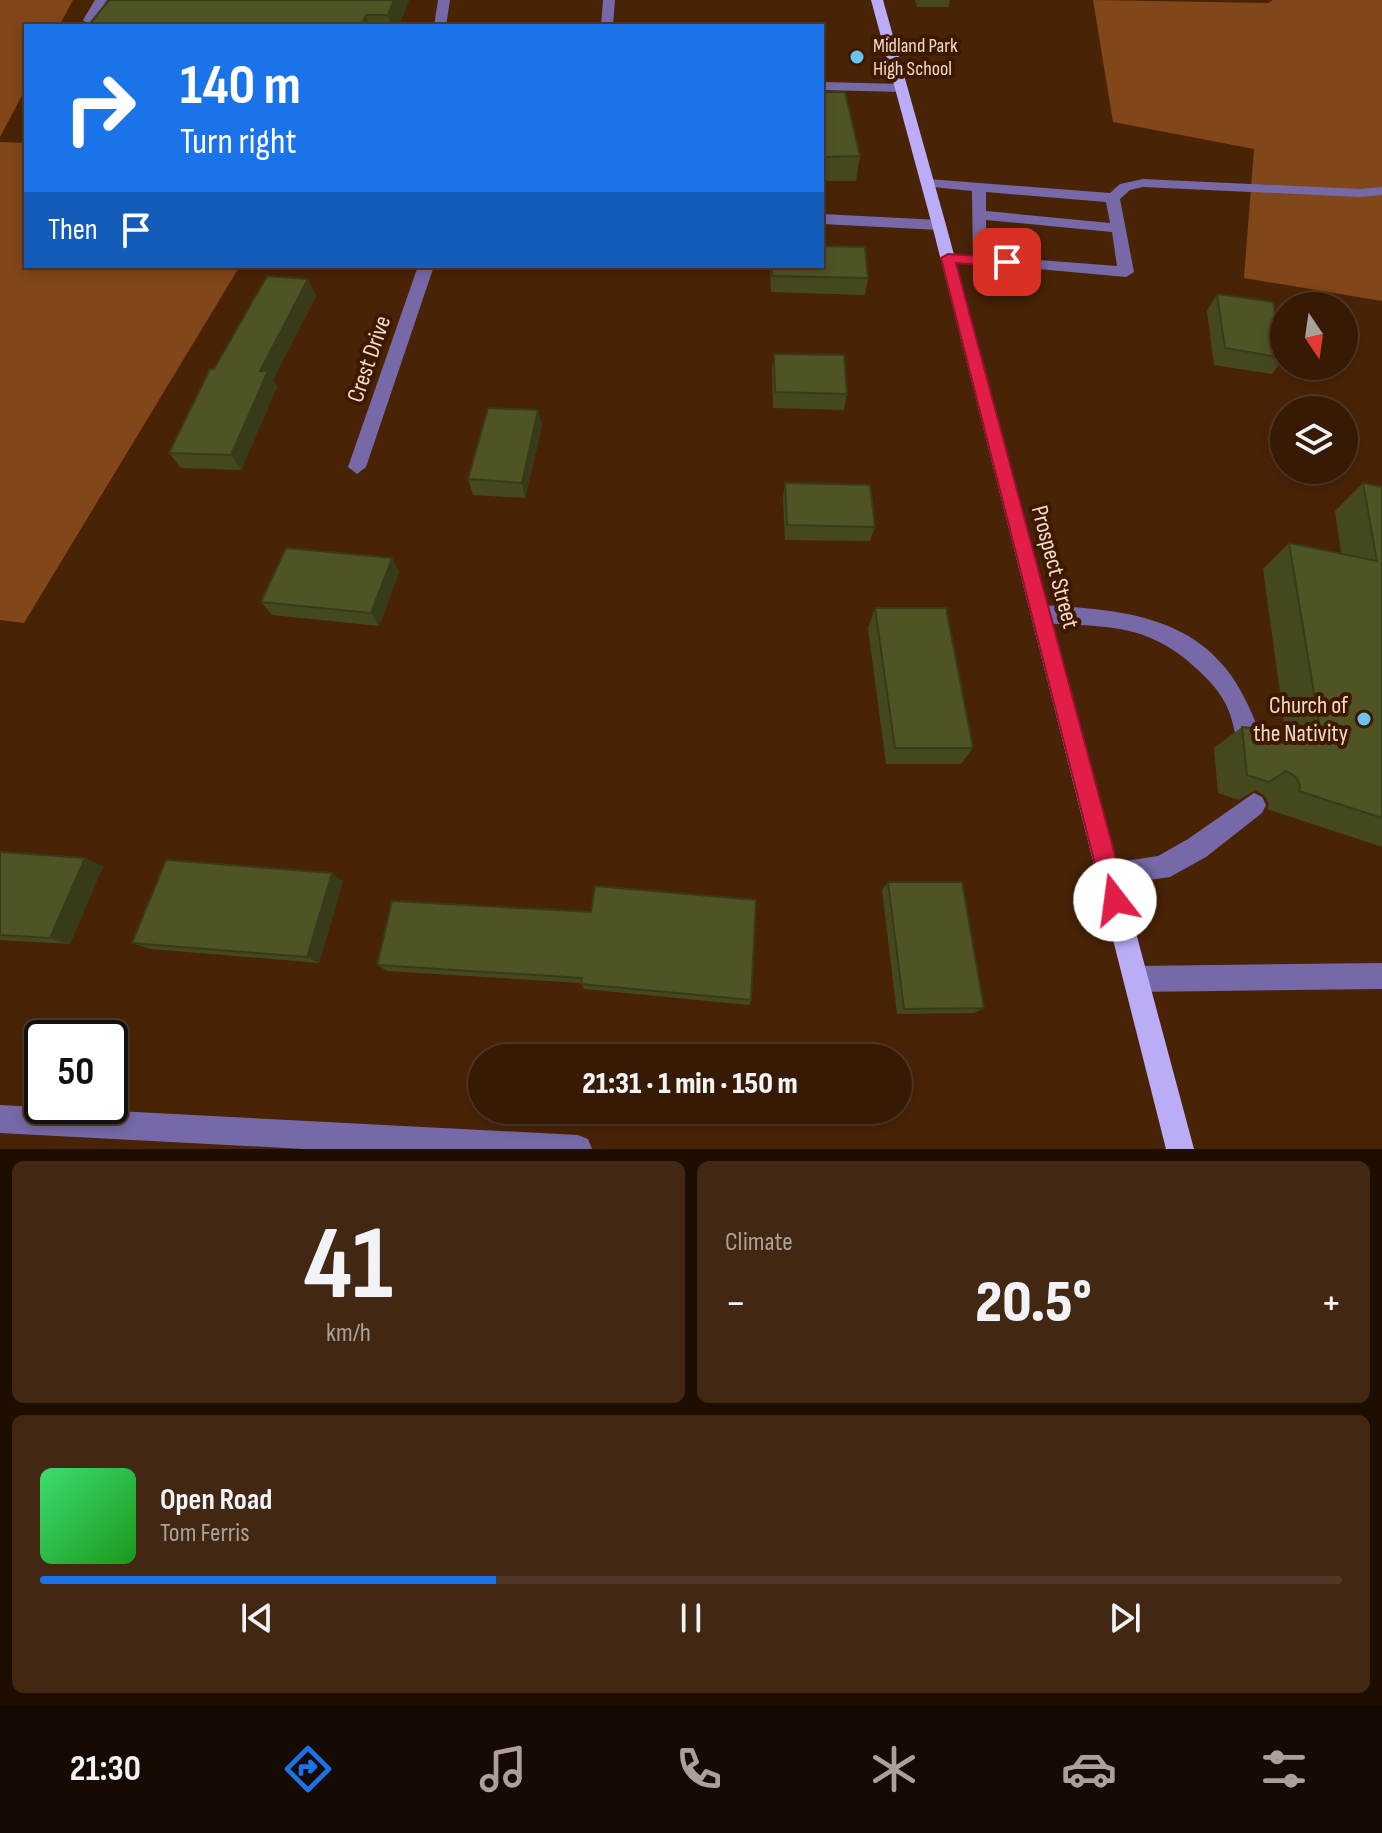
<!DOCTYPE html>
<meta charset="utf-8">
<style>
body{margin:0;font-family:"Sofia Sans Condensed",sans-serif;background:#422713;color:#f1f3f6;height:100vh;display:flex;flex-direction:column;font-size:30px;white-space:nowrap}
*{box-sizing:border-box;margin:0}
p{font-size:26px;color:#aaa19a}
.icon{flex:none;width:44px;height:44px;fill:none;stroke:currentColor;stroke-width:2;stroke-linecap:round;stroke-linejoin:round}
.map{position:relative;height:1149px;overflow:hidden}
.panel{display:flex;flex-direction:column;gap:12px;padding:12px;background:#1e0e02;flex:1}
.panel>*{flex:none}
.top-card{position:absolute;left:24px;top:24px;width:800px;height:244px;border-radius:0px;box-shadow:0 4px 12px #0003,0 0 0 2px #513826;background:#1a73e8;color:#fff;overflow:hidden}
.needle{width:52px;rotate:167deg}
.controls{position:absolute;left:1270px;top:292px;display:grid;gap:16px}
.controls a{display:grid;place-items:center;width:88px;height:88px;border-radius:50%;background:#371a04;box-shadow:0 4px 12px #0003,0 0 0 2px #513826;font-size:40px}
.speed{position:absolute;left:24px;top:1020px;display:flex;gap:16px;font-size:40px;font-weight:700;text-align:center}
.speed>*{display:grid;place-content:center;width:104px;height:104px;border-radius:50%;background:#371a04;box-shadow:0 4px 12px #0003,0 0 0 2px #513826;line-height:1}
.speed .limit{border:4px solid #111;border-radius:12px;background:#fff;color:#111}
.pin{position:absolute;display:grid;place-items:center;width:68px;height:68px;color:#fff;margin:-34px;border-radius:16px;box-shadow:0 4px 12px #0006}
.me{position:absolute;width:88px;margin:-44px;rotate:345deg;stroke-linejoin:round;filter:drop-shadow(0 0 6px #0008)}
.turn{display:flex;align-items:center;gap:28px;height:168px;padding:0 24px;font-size:36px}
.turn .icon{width:104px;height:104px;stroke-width:2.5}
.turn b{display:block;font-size:56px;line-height:68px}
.then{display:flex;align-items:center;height:76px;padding:0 24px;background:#0003;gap:16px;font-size:30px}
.big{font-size:60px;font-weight:800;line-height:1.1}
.panel .card{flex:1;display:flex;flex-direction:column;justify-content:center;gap:12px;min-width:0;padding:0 28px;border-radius:12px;background:#422713}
.panel .dial{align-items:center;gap:0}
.dial b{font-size:104px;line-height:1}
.song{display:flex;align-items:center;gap:24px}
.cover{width:96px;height:96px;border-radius:12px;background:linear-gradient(135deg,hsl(140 70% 55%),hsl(120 70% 35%))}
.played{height:8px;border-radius:4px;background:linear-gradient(90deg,#1a73e8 35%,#513826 35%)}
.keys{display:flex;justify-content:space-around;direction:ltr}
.heat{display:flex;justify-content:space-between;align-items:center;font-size:44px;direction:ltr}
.panel .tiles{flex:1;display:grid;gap:12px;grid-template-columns:1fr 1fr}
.card:last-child{grid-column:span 2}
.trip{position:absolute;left:468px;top:1044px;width:444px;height:80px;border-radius:40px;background:#371a04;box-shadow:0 4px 12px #0003,0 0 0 2px #513826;font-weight:800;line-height:80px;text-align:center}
.tabs{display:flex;height:128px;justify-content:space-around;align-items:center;background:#160a02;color:#aaa19a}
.tabs .icon{width:56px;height:56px}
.tabs .current{color:#1a73e8}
.tabs b{font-size:36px;color:#f1f3f6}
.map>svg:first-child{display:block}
.green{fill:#81461a}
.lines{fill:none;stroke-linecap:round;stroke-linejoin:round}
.minor{fill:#7769a7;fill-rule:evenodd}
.major{fill:#bbacf8;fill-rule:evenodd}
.wall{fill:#45481f}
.shaded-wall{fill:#383b19}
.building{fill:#505424;stroke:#383b19;stroke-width:2}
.route{fill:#e11d48;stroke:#92132f;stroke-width:2}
.poi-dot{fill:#6ac3f1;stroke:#3e1900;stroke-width:3}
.labels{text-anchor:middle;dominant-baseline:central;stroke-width:8;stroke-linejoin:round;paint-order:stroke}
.far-poi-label{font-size:20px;fill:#f2d9ca;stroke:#3e1900;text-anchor:start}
.street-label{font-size:24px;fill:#f2d9ca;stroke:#3e1900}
.poi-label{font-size:24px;fill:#f2d9ca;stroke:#3e1900;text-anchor:end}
</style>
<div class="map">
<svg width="1382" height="1149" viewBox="0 0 1382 1149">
<rect width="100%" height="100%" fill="#492306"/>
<g class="green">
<polygon points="0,0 73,0 59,26 26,26 26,88 0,137"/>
<polygon points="1093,0 1268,3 1273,0 1382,0 1382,301 1244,278 1254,149 1113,122"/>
<polygon points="0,142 26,143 26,266 240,266 24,623 0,620"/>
</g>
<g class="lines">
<g class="minor">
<polygon points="95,0 107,0 93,22 85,22 83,20"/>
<polygon points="438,0 450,0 446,26 434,26"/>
<polygon points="603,0 615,0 613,26 601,26"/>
<polygon points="822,82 902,84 908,88 902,92 822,90"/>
<path d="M928,179L1110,193L1120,184L1143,179L1360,189L1382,187V195L1360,197L1143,187L1130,190L1120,199L1134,272L1126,277L973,263L972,191L923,186V180ZM986,192L1106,202L1110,223L986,211ZM986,220L1112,232L1117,266L986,256Z"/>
<polygon points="822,214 939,220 946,225 939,230 822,224"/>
<polygon points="418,266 434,266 366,467 357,474 348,467"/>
<path d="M1041,605C1127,610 1208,616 1248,705C1255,720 1265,742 1258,758L1250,761L1242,758C1235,742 1235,725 1228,709C1222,694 1210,681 1198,670C1148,622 1105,627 1041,623L1034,620L1031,614L1034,608Z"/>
<polygon points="1254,793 1262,797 1266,805 1262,813 1206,857 1170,877 1108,886 1099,883 1096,874 1099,865 1158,856 1188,839"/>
<polygon points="1382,963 1382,989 1136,992 1127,988 1123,979 1127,970 1136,966"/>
<polygon points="0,1105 578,1135 588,1139 592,1149 304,1149 0,1133"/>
</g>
<polygon class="major" points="871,0 883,0 946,225 1194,1149 1166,1149 932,225"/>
</g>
<g class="wall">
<polygon points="409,0 399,26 88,26"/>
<polygon points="915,0 950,0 949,7 917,7"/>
<polygon points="822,92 860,156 856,181 822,181"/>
<polygon points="770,266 822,266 868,278 865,295 771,292"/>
<polygon points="1217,294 1284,358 1272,374 1214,365 1207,311"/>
<polygon points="316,296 273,380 277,387 241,470 181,468 169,453 214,369"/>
<polygon points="774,354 847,394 844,410 773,408 772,370"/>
<polygon points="538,410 542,426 525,498 473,495 468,479"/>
<polygon points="785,483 875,527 870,541 785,540 783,498"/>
<polygon points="1363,483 1382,487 1382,847 1267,809 1269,804 1265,796 1255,790 1239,800 1218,793 1214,748 1242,727 1276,743 1286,736 1263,569 1289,543 1341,553 1335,511"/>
<polygon points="392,558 399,572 379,626 272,615 261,602"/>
<polygon points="875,608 973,748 961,764 886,764 868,628"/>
<polygon points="0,852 103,866 70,944 0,940"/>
<polygon points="343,881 319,963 150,949 132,943"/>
<polygon points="888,882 984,1008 974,1013 897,1014 882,890"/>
<polygon points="591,912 751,1000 749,1005 584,989 581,983 387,971 377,965"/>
</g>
<g class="shaded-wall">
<polygon points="394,0 409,0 399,26 391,26 388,15"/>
<polygon points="366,15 369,26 361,26"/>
<polygon points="308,279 316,296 273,380 277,387 241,470 231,455 260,371"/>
<polygon points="538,410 542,426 525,498 522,483"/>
<polygon points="392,558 399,572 379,626 371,613"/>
<polygon points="85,858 103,866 70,944 50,938"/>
<polygon points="332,873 343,881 319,963 307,957"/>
</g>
<g class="building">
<polygon points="109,0 394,0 388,15 366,15 361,26 88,26"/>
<polygon points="822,92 845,92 860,156 822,157"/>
<polygon points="822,246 865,247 868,278 772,276 772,266 822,266"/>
<polygon points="267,276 308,279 260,371 268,371 231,455 169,453 210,369 214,369"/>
<polygon points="1217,294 1273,302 1284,358 1225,348"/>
<polygon points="774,354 844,355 847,394 775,392"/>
<polygon points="488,408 538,410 522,483 468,479"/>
<polygon points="785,483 870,485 875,527 787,525"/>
<polygon points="1363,483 1382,487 1382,818 1299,791 1300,785 1296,777 1286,771 1269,782 1247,775 1242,727 1265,729 1268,739 1279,744 1289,741 1293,731 1321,735 1289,543 1377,561"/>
<polygon points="286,548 392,558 371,613 261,602"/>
<polygon points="875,608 946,608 973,748 895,748"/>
<polygon points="0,852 85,858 50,938 0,935"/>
<polygon points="166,860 332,873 307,957 132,943"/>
<polygon points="888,882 962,882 984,1008 904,1009"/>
<polygon points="595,886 756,900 751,1000 581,984 582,978 377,965 392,901 591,912"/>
</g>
<polygon class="route" points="948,254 1007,258 1014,262 1007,267 956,263 1127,900 1123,908 1115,912 1107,908 1104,900 941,258"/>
<g class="poi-dot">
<circle cx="857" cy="57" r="8"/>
<circle cx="1364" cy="719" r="8"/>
</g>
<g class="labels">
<g class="far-poi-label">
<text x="873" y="46">Midland Park<tspan x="873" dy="23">High School</tspan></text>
</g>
<g class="street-label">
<text transform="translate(369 359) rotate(-71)">Crest Drive</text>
<text transform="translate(1055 567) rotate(75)">Prospect Street</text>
</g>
<g class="poi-label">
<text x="1348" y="705">Church of<tspan x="1348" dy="28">the Nativity</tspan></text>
</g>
</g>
</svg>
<div class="controls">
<a><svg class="needle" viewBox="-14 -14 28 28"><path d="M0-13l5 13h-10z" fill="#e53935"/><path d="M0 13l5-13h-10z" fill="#aaa19a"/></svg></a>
<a><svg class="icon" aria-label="layers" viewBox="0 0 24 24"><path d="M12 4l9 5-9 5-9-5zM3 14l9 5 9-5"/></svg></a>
</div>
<div class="speed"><div class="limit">50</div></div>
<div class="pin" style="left:1007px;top:262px;background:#d93025"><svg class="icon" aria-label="arrive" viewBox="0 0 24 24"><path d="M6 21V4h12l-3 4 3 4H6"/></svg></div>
<svg class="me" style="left:1115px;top:900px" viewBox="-20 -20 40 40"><circle r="19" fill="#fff"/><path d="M0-13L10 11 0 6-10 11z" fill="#e11d48"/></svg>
<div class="trip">21:31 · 1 min · 150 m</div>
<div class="top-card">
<div class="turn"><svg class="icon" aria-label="right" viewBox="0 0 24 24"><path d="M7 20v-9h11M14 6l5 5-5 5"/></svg><div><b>140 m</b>Turn right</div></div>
<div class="then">Then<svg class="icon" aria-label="arrive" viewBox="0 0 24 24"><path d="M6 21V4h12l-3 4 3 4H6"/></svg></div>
</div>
</div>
<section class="panel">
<div class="tiles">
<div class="card dial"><b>41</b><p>km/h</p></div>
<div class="card"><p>Climate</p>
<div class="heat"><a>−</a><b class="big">20.5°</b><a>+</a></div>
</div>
<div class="card">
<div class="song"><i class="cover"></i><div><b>Open Road</b><p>Tom Ferris</p></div></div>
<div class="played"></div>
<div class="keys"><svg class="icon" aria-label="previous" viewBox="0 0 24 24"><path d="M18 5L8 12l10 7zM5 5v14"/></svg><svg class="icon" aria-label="pause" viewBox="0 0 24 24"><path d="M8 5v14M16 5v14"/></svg><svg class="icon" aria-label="next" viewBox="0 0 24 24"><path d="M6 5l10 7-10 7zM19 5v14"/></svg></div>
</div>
</div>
</section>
<nav class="tabs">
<b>21:30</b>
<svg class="icon current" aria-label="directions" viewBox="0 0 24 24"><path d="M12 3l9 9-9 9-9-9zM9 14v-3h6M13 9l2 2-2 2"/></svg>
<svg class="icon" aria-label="music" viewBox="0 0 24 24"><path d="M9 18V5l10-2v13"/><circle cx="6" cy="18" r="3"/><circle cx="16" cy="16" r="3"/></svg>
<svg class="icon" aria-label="phone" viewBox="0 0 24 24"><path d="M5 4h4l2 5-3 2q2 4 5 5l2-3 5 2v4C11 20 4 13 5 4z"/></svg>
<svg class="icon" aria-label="climate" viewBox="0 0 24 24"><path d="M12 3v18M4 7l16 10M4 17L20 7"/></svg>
<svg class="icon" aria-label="car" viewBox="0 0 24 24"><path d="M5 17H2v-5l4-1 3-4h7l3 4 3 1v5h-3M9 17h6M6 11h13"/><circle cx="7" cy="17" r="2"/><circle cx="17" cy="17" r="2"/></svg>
<svg class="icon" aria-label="filters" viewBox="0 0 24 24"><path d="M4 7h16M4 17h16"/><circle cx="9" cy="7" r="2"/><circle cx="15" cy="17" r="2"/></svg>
</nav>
